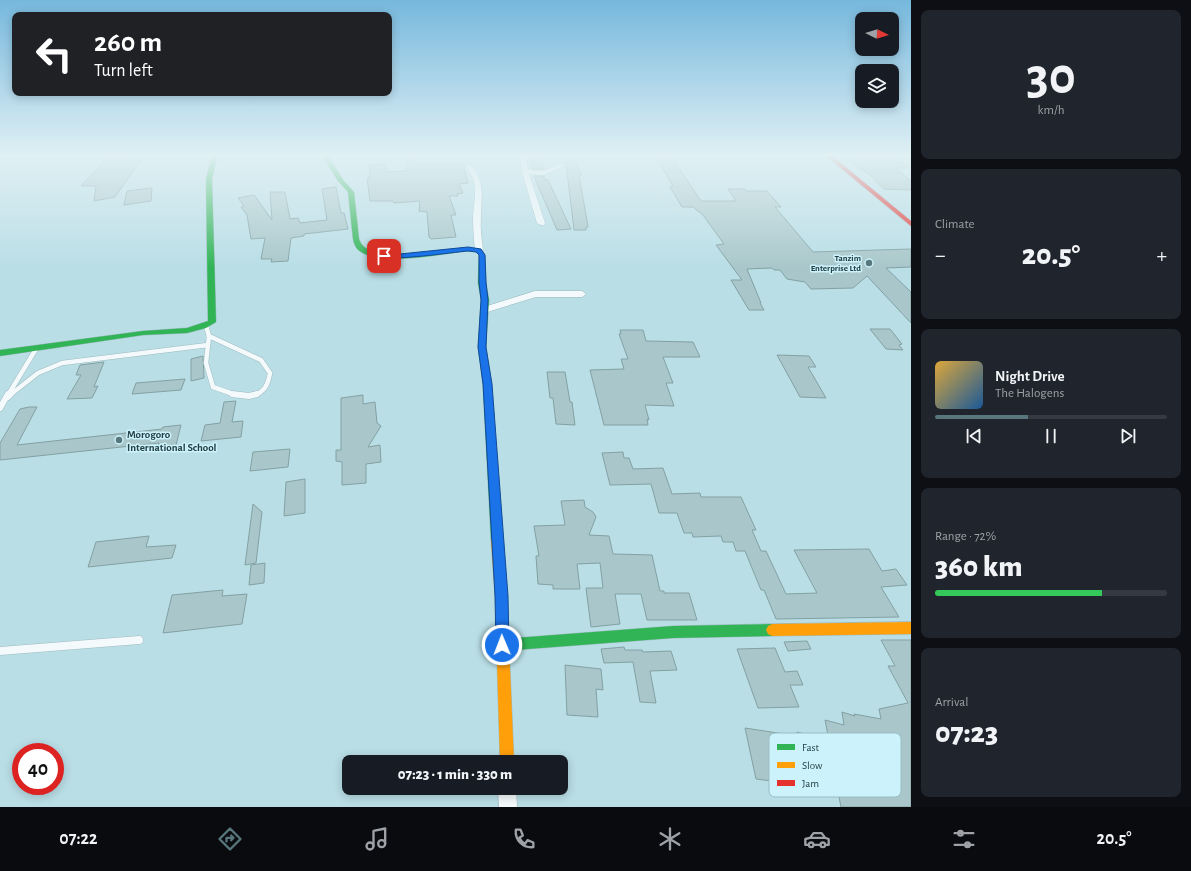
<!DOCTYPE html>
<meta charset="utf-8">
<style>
body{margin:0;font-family:"Alegreya Sans",sans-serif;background:#20242c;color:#f1f3f6;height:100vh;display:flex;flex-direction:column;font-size:15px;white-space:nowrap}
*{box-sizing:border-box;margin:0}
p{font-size:13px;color:#9ea1a6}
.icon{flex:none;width:22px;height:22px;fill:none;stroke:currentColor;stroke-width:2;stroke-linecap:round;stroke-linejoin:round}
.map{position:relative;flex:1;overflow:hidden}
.panel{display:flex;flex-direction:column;gap:10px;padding:10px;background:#0d0f14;width:280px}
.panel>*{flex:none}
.guide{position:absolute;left:12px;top:12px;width:380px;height:84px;border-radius:8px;box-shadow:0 2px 10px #0003;background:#202124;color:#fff;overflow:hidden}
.needle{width:26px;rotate:95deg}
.fabs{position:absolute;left:855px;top:12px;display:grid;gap:8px}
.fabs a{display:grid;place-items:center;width:44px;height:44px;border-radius:8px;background:#171b24;box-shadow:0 2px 10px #0003;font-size:20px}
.speed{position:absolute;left:12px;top:743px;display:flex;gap:8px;font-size:20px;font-weight:700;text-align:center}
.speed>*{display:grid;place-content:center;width:52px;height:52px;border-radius:50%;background:#171b24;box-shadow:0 2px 10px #0003;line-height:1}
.speed .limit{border:6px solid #d22;background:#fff;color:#111}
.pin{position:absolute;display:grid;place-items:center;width:34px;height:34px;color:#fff;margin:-17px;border-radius:8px;box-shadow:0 2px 6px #0006}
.me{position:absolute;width:44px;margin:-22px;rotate:359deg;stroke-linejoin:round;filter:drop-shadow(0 0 3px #0008)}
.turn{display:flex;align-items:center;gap:14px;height:84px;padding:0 16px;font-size:18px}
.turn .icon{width:52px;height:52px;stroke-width:2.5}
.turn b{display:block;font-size:28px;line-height:34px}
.big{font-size:30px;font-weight:800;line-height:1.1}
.panel .widget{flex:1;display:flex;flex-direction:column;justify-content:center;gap:6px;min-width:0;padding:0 14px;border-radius:8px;background:#20242c}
.panel .dial{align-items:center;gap:0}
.dial b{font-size:52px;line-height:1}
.song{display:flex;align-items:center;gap:12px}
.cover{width:48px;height:48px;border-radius:6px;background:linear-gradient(135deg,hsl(40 70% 55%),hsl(210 70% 35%))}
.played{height:4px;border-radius:2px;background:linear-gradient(90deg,#58777d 40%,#363941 40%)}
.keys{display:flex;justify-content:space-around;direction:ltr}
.heat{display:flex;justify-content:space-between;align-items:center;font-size:22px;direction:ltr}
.charge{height:6px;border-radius:3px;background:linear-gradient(90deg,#34c759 72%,#363941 0)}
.trip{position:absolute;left:342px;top:755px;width:226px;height:40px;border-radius:8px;background:#171b24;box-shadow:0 2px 10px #0003;font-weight:800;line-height:40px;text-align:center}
.tab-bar{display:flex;height:64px;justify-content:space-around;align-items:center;background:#090b0e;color:#9ea1a6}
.tab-bar .icon{width:28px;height:28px}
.tab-bar .current{color:#58777d}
.tab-bar b{font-size:18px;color:#f1f3f6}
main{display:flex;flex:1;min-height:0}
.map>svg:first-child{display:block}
.building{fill:#a9c7ca;stroke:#83a1a3}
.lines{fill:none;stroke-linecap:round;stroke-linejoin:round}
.lane-far2-casing{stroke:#9ebac0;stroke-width:5.5}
.lane-far1-casing{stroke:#9ebac0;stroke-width:7}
.lane-casing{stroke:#9ebac0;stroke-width:9}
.street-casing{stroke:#9ebac0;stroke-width:1}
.fast-casing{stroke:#9ebac0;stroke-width:1}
.slow-casing{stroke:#9ebac0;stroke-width:1}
.jam-casing{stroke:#9ebac0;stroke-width:1}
.path{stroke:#cdd8db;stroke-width:1.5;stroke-dasharray:2 1.5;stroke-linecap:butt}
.lane-far2{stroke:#f4fafb;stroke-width:4.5}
.lane-far1{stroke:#f4fafb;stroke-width:6}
.lane{stroke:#f4fafb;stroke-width:8}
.street{fill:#f4fafb;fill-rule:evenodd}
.fast{fill:#30b455;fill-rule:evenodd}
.slow{fill:#ff9f0a;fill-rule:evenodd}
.jam{fill:#e5322d;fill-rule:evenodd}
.route{fill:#1a73e8;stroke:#114b97}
.poi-dot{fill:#58777d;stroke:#ccf3fb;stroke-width:1.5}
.labels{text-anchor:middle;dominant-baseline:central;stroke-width:3;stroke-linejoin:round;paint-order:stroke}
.far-poi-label{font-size:9px;font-weight:bold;fill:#244045;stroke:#ccf3fb;text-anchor:end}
.poi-label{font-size:11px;font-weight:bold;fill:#244045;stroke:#ccf3fb;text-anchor:start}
.key{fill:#ccf3fb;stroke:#9abdc4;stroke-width:1}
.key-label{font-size:11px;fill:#244045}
</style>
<main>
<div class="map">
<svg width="911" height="807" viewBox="0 0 911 807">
<rect width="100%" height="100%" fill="#b9dee6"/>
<g class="building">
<polygon points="406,155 418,155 420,164 463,164 468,183 459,184 463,193 457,194 458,196 449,196 456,215 451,215 456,237 431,239 429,237 427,212 419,211 420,201 394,203 393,201 370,201 367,178 369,178 370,173 369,165 385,164 387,172 407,171"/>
<polygon points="531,155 542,155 543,169 532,169"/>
<polygon points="565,155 572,155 582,175 579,175 588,227 586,227 586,230 574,230"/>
<polygon points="655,155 670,155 701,201 736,201 728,189 745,189 746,191 767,191 781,207 775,207 813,252 911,249 911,267 886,268 911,292 911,323 867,276 853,288 811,289 805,282 787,279 780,270 774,270 772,268 747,269 761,303 760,303 764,310 749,310 731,280 742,280 716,245 724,244 703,215 693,207 682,207 670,187 673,186"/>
<polygon points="894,155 909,168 896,168 911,181 911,190 884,189 867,172 861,170 849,159 857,160 854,157 862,157 861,156"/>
<polygon points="109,157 133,157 131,160 141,160 115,197 94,201 96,186 81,186"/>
<polygon points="534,176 544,176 544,180 548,180 571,229 557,230"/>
<polygon points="336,187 341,213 344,213 348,229 304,234 304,236 291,238 288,261 271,262 272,259 261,259 265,238 251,239 247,215 241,207 244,206 238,198 254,195 272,220 270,192 285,192 290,219 298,218 300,223 327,220 322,189"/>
<polygon points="152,188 151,201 124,205 127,191"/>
<polygon points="870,329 890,329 902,344 899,345 903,350 886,349"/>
<polygon points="620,330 643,330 646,341 693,342 700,357 663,357 673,383 666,383 674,406 645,405 649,420 647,419 648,425 604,425 590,370 624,369 621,359 628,359 619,334 621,334"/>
<polygon points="777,355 809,356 816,367 808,367 826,398 800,397"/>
<polygon points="203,356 204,378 191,381 191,359"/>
<polygon points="104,362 94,387 98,386 92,398 67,399 81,375 76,375 80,365"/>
<polygon points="547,372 565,372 570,402 572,402 575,425 556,424 553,398 550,398"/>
<polygon points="185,379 181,390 132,394 136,383"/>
<polygon points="363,395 363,404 375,402 377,423 381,426 368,447 380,445 381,462 366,464 366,483 342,485 342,462 336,461 336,450 341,450 341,398"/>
<polygon points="236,401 232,422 243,421 241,437 201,441 205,425 220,423 224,402"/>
<polygon points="29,407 37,407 17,445 162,429 163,427 181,425 176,445 158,446 159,443 0,460 0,443 20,409"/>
<polygon points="290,449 288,467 250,471 253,452"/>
<polygon points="623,452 624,458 629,458 633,469 663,468 672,494 700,493 701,497 741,497 756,530 752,530 761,551 766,551 786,594 817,593 794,550 869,549 882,571 896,569 907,585 881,587 899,617 776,619 764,590 761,590 745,551 736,551 733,542 723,542 721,536 693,537 692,533 684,533 677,513 659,513 651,484 610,485 602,453"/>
<polygon points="305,479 305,513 284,516 286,482"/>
<polygon points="584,500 585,507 593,512 596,517 589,535 609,536 613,554 652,555 660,591 664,591 664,593 689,593 697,620 647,620 641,594 615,594 620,624 591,627 586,588 603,588 600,563 577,564 580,589 553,589 553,585 538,584 536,556 539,556 534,526 565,525 561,501"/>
<polygon points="253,504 262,512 256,563 245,565"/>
<polygon points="149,536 146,547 176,545 172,558 88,567 96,542"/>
<polygon points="265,563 264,583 249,585 251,565"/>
<polygon points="223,590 222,596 247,594 242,624 163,633 172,595"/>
<polygon points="881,640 911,640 911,807 841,807 831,757 787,746 796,784 756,779 745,728 797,736 797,732 829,740 825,720 844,725 842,712 855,716 854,714 881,719 879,709 908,703 888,666 895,666"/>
<polygon points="807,641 811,649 788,651 784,642"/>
<polygon points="624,647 625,650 642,650 643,652 671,651 677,670 650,671 656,703 640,702 633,662 604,663 601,649"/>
<polygon points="775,648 785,672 797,671 803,685 790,685 799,707 758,708 737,649"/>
<polygon points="565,665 601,669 603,690 596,689 598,717 567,715"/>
</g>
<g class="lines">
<defs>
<g id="lane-far2">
<polyline points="206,326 209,336"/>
<path d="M209,336L261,360L270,373C268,384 265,392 254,395"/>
<polyline points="209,336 206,363 213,387 236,395"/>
<polyline points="8,395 36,349"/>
<polyline points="10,395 38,373 62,363 208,345"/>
</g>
<g id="lane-far1">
<polyline points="232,394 249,396 257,394"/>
<polyline points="8,397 11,394"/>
<polyline points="0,408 8,394"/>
</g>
<polyline id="lane" points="0,651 139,640"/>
<g id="street">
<polygon points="520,155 526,155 528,170 543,171 561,164 564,166 544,175 529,174 545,223 544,225 541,225 537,223 522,172"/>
<path d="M467,166H471C486,181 481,199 481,219C480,229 482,240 483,250L479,252L475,250C474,240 473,229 473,218C474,198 480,184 466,167Z"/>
<polygon points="535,291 582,291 586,294 582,297 536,297 484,313 479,310 481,308"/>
<polygon points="498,788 516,788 517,807 499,807"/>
</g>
<g id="fast">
<polygon points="212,155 218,155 212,179 216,322 206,328 187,333 143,335 0,356 0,350 143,331 187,328 208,321 206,179"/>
<path d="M322,155H328L343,180L354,192L359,239C368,270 456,243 481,249L485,255L486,283L489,300L486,347L491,385L503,540L501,543L497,545L493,543L491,540L483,385L478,347L481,300L478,283L479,255L477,252L468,251C441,254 384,266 361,252C356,249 354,244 353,239L348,192L338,181Z"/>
<polygon points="772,624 776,626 778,630 776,634 772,636 673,638 502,651 497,650 496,645 497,640 502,639 673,626"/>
</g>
<g id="slow">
<polygon points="497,535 501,537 503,540 507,596 514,762 500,762 495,596 491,540 493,537"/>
<polygon points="911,622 911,634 772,636 768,634 766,630 768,626 772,624"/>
</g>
<polygon id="jam" points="825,155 831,155 911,221 911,226"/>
</defs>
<use href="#lane-far2" class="lane-far2-casing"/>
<use href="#lane-far1" class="lane-far1-casing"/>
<use href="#lane" class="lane-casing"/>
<use href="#street" class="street-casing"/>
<use href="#fast" class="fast-casing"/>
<use href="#slow" class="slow-casing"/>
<use href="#jam" class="jam-casing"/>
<g class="path">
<path d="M636,155C636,172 666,205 682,212"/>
<polyline points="0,191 42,155"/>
</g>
<use href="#lane-far2" class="lane-far2"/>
<use href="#lane-far1" class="lane-far1"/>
<use href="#lane" class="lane"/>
<use href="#street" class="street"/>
<use href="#fast" class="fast"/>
<use href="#slow" class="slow"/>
<use href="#jam" class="jam"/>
</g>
<linearGradient id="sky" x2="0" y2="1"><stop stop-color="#76b8dd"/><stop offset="0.58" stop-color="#e0f0f4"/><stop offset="1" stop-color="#e0f0f4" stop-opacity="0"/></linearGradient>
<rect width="911" height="268" fill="url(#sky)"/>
<path class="route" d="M468,247L481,249L485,255L486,282L488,300L486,347L492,384L508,596L509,645L507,650L502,651L498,650L496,645L495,596L483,384L478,347L481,300L479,282V255L476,252L468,251C454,252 389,262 380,256L384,254H400Z"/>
<g class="poi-dot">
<circle cx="869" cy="263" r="4"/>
<circle cx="119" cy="440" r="4"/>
</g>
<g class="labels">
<g class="far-poi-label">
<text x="861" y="258">Tanzim<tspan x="861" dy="10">Enterprise Ltd</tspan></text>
</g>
<g class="poi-label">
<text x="127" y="434">Morogoro<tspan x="127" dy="13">International School</tspan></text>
</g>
</g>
<rect x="769" y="733" width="132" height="64" rx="6" class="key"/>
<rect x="777" y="744" width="18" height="6" fill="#30b455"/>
<rect x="777" y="762" width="18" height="6" fill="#ff9f0a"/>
<rect x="777" y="780" width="18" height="6" fill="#e5322d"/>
<g class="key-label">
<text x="802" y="751">Fast</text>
<text x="802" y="769">Slow</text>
<text x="802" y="787">Jam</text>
</g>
</svg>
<div class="fabs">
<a><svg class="needle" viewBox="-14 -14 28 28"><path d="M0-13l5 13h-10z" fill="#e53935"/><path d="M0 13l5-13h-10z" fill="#9ea1a6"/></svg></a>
<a><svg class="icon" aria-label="layers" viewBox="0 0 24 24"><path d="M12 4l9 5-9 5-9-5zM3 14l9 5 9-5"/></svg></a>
</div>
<div class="speed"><div class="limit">40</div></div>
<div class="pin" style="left:384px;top:256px;background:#d93025"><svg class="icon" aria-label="arrive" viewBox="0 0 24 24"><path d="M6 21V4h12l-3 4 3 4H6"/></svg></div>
<svg class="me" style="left:502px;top:645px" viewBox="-20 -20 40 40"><circle r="17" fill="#1a73e8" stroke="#fff" stroke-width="3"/><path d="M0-11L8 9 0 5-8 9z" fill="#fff"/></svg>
<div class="trip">07:23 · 1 min · 330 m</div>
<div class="guide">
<div class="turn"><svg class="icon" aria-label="left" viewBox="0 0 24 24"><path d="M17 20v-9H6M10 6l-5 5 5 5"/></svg><div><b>260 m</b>Turn left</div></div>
</div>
</div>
<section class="panel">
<div class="widget dial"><b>30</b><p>km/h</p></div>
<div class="widget"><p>Climate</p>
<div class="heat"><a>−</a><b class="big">20.5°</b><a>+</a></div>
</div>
<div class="widget">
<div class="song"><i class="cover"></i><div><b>Night Drive</b><p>The Halogens</p></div></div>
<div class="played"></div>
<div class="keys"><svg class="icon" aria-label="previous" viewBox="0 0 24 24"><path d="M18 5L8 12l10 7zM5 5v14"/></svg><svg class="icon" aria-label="pause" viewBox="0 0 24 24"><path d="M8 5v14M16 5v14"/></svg><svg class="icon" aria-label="next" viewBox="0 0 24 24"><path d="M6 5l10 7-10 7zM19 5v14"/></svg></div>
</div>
<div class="widget"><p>Range · 72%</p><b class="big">360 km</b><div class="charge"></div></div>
<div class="widget"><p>Arrival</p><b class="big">07:23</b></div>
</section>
</main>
<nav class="tab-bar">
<b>07:22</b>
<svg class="icon current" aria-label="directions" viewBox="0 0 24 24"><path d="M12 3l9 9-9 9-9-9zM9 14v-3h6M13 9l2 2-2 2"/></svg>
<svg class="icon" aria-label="music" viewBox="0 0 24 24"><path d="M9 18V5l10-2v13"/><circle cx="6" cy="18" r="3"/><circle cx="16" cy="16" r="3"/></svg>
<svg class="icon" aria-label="phone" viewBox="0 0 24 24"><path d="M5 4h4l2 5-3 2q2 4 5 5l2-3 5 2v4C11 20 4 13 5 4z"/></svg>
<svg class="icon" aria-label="climate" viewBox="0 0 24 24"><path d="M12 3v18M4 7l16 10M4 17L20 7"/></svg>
<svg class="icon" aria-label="car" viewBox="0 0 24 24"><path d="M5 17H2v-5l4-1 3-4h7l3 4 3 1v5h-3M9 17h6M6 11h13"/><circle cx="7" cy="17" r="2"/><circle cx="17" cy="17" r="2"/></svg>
<svg class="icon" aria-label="filters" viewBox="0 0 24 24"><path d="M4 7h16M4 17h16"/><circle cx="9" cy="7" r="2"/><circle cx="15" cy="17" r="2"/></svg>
<b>20.5°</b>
</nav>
